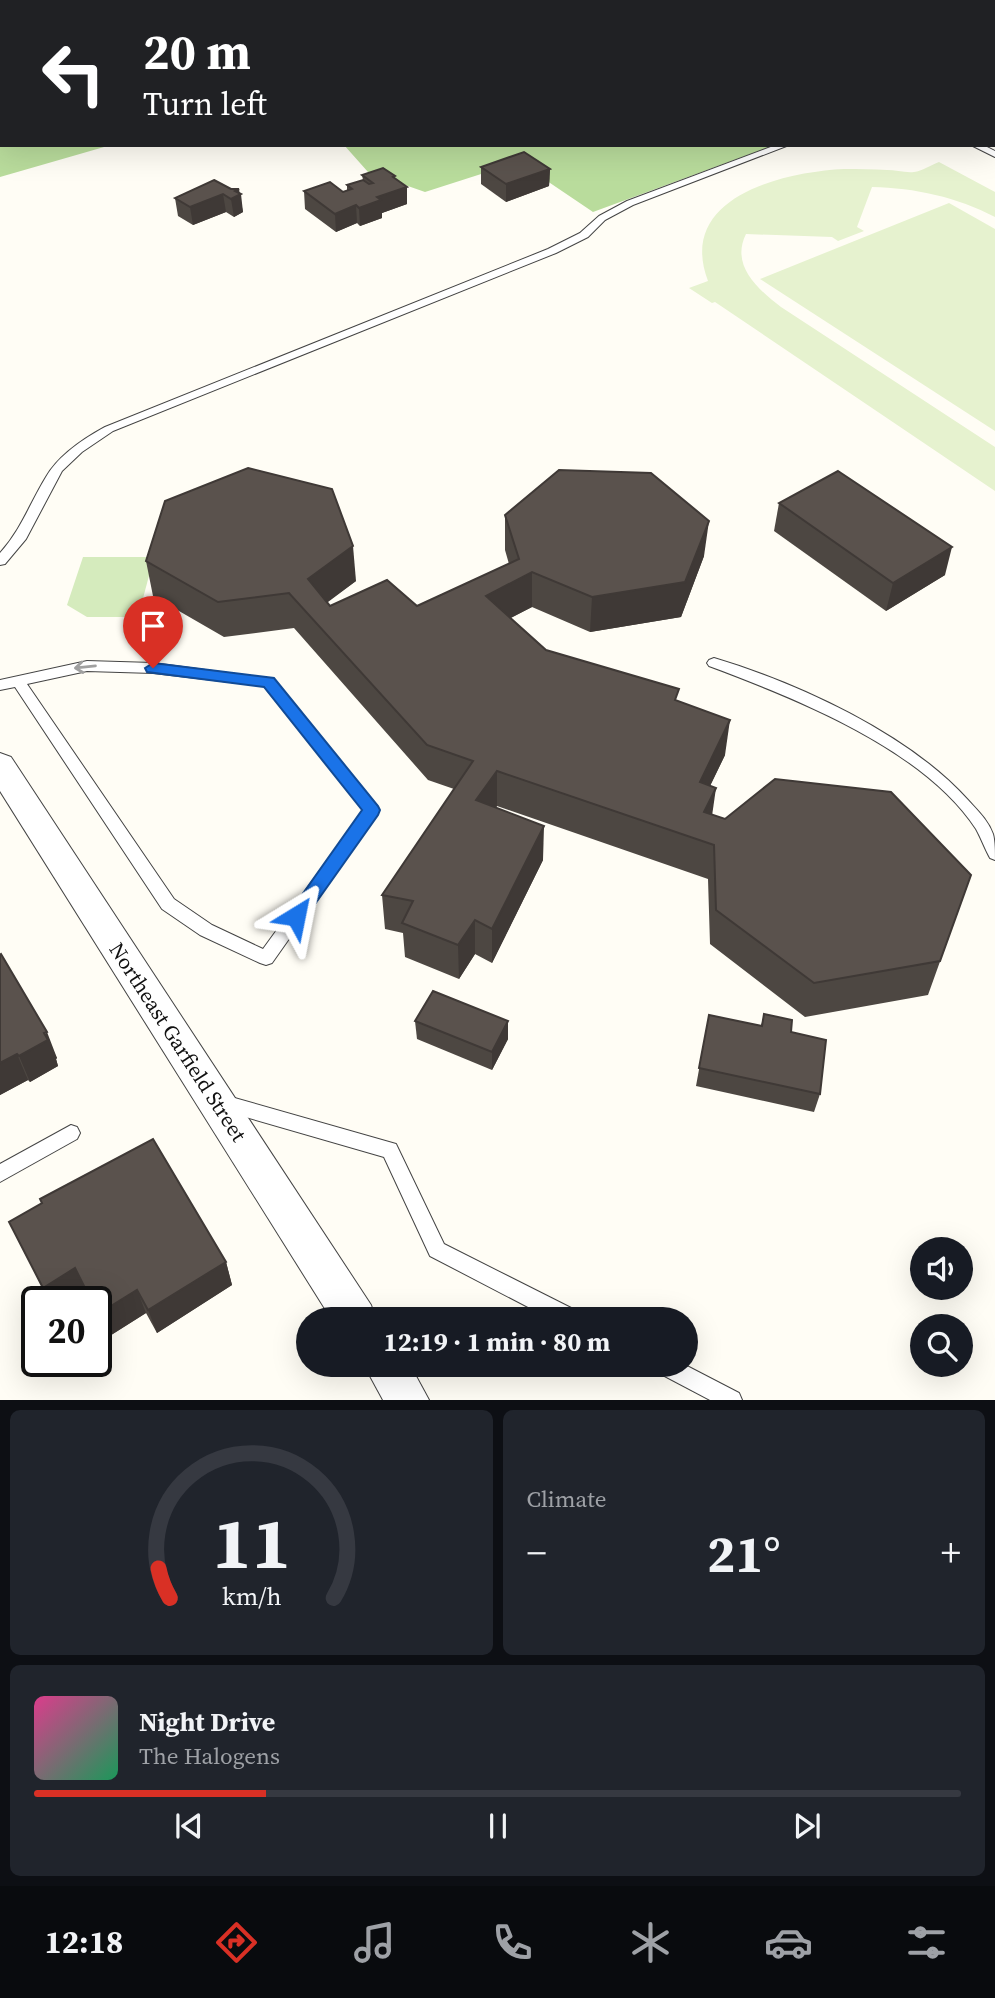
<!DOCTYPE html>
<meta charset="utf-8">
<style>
body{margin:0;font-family:"Source Serif 4",serif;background:#20242c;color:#f1f3f6;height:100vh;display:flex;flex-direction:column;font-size:26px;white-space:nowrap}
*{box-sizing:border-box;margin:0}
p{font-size:23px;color:#9ea1a6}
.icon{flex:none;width:38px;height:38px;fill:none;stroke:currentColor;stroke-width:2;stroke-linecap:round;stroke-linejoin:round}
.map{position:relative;height:1400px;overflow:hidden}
.sheet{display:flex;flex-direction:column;gap:10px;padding:10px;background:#0d0f14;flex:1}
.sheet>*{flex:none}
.top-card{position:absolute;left:0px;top:0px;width:996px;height:147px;box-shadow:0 7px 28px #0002;background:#202124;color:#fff;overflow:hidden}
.controls{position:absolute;left:910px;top:1237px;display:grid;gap:14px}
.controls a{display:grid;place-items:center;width:63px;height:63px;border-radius:50%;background:#171b24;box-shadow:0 7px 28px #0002;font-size:35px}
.speed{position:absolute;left:21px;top:1286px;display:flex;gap:14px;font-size:35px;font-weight:700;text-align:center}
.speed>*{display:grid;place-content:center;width:91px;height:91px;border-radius:50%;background:#171b24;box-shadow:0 7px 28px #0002;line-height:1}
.speed .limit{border:4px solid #111;border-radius:10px;background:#fff;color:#111}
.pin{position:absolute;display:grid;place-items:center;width:60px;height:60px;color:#fff;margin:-72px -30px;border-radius:50% 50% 50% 0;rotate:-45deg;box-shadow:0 0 7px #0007}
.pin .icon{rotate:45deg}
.me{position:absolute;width:77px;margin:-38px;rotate:35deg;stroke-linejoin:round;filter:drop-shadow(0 0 5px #0008)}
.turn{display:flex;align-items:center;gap:24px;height:147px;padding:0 28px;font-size:32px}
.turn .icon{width:91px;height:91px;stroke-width:2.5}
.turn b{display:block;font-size:49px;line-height:60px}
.big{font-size:52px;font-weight:700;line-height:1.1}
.sheet .widget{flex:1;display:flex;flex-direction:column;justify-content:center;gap:10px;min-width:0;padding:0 24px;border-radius:10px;background:#20242c}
.sheet .dial{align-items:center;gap:0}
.dial svg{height:182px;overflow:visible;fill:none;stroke:#363941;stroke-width:7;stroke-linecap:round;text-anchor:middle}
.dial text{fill:#f1f3f6;stroke:none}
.song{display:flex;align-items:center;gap:21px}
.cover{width:84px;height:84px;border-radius:10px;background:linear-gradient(135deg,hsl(330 70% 55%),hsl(150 70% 35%))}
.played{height:7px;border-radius:4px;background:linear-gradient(90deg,#d93025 25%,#363941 25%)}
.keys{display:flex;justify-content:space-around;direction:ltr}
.heat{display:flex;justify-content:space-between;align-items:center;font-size:38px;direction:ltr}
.sheet .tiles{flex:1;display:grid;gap:10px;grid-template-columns:1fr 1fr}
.widget:last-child{grid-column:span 2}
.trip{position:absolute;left:296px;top:1307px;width:402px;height:70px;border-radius:35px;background:#171b24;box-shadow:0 7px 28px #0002;font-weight:700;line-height:70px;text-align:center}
.tabs{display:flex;height:112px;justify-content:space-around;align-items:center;background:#090b0e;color:#9ea1a6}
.tabs .icon{width:49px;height:49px}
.tabs .active{color:#d93025}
.tabs b{font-size:32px;color:#f1f3f6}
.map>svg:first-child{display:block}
.green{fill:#d5ebbd}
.forest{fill:#b9dc9c}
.pitch{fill:#e6f2cf}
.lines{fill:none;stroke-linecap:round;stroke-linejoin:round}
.lane-casing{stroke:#444;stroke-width:2}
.street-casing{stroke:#444;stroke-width:2}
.lane{fill:#fff;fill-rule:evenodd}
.street{fill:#fff;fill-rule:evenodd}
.wall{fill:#4d4742}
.shaded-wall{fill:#3f3936}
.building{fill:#5a524d;stroke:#3f3936;stroke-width:2}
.oneway{stroke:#a0a0a0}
.route{fill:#1a73e8;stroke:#114b97;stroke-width:2}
.labels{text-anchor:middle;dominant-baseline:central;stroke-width:7;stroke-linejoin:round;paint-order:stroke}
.near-street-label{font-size:21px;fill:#111;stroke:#fff}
</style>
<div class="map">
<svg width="995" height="1400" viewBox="0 0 995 1400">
<rect width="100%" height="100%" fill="#fffdf5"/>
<g class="green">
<polygon points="0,0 223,0 226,2 2,2 0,67"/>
<polygon points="83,557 154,557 138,617 87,617 67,605"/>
</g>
<g class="forest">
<polygon points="267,0 995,0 995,74 994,2 261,2"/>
<polygon points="0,67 2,145 111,145 0,177"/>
<polygon points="344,145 775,145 593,212 519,162 425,192 368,172"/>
</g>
<g class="pitch">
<path d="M939,162L995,192V217C957,197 915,188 872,187L857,227L864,231L838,241L832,237L746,234C730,266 759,290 781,307L995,447V491L715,302L712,303L689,288L708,281C676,197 783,172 844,169C858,169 873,169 887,170C895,170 906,173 914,172C922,171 931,165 939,162Z"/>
<polygon points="949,203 995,229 995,431 760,279"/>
</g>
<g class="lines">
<defs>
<g id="lane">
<path d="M776,145H789L633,205L605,220L588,237L556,253L113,431L82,452L62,471L26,539L5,564L0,565V553C21,530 30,503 46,477C59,455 83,439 105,427L548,249L580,233L599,216L627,201Z"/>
<polygon points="971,145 983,145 995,151 995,157"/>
<path d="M714,658C798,683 909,734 968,800C977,810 988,820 993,834C995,841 995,852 995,860L990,858C985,849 981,838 976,829C924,749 795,698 709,666L707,663L709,660Z"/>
<path d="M87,661L153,663L273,679L377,806L379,810L377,814L272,963L266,965L260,963L200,935L162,909L15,687L0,690V680ZM87,671L153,673L264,686L364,810L263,949L212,925L174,899L27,684Z"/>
<polygon points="224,1095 396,1144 444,1244 581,1313 584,1320 553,1320 430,1256 384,1157 218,1109 215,1103 218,1097"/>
<polygon points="71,1125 77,1127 80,1133 77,1139 0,1182 0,1164"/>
<polygon points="654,1365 685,1365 739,1393 742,1400 710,1400 657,1372"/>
</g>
<g id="street">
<polygon points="0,753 11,757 371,1305 376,1320 332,1320 0,791"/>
<polygon points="364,1365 410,1365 429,1400 383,1400"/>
</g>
</defs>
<use href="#lane" class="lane-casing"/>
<use href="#street" class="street-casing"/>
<use href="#lane" class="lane"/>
<use href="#street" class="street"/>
</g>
<g class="wall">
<polygon points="995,60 995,106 994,106 994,61"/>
<polygon points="481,167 550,169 549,186 506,202 481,184"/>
<polygon points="362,175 395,178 407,204 382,213 382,218 360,226 357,223 336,232 305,209 304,191 343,192 347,191 347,185 363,180"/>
<polygon points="239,193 243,212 234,217 226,212 193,225 178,216 175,198"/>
<polygon points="779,503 945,575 886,611 774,531"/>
<polygon points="505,515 704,556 681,617 590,632 532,607 510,618 546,650 678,701 725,755 710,786 712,815 725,819 971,875 928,995 805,1017 710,944 708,879 497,806 496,807 543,860 492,963 475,954 459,979 405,957 403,933 385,929 382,895 454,789 428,780 294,628 224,637 153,596 146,561 356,581 327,602 330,606 417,606 509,564 505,550"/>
<polygon points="0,955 57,1058 56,1059 58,1066 30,1082 28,1080 0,1095"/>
<polygon points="764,1014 820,1094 814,1112 696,1086 709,1015 761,1026"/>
<polygon points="415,1021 508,1039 492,1070 417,1039"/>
<polygon points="9,1222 226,1262 232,1285 157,1333 146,1313 108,1337 96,1313 96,1302 91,1302 86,1292 69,1302 50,1302"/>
</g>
<g class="shaded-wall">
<polygon points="550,169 549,186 506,202 506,184"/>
<polygon points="395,176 395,190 407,187 407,204 382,213 382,218 360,226 359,208 377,197 393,177"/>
<polygon points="239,189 240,195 241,194 243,212 234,217 231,199 235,191"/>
<polygon points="223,194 226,212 193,225 190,207"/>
<polygon points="356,205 357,223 336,232 335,214"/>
<polygon points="709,521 704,556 681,617 590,632 592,597"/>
<polygon points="353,546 356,581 312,614 308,579"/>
<polygon points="952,547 945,575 886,611 893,583"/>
<polygon points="532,572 532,607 486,631 486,596"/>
<polygon points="730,720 725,755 695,817 700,782"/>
<polygon points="497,771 497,806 477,834 476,800"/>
<polygon points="716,788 711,823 704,812"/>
<polygon points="544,826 543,860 492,963 492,929"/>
<polygon points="475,920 475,954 459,979 458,945"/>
<polygon points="508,1021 508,1039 492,1070 492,1052"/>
<polygon points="47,1032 57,1058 56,1059 58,1066 30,1082 19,1056"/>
<polygon points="17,1054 28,1080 0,1095 0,1063"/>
<polygon points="226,1262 232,1285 157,1333 148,1310"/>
<polygon points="75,1268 86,1292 69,1302 50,1302 43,1288"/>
<polygon points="137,1290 146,1313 108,1337 98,1314"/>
</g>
<g class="building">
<polygon points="524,152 550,169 506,184 481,167"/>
<polygon points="383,168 395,176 393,177 407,187 377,197 381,200 359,208 356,205 335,214 304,191 330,182 343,192 352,189 347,185 363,180 369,184 373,183 362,175"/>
<polygon points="214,180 231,189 239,189 235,191 241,194 231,199 223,194 190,207 175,198"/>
<polygon points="248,468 332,489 353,546 308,579 330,606 387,580 417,606 519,559 505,515 559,470 651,473 709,521 685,582 592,597 532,572 486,596 546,650 679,689 675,700 730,720 700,782 716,788 704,812 725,819 775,779 891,792 971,875 940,961 814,983 716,910 714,845 497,771 476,800 544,826 492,929 475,920 458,945 402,923 413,901 382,895 473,761 427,745 289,593 218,602 146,561 165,501"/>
<polygon points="838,471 952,547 893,583 779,503"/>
<polygon points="1,954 47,1032 44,1033 48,1040 19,1056 17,1054 0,1063 0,955"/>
<polygon points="433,991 508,1021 492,1052 415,1021"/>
<polygon points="764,1014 792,1020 791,1032 826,1040 820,1094 699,1068 709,1015 762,1026"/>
<polygon points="153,1139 226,1262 148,1310 137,1290 98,1314 96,1311 96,1302 92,1302 75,1268 43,1288 9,1222 42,1203 40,1199"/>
</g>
<defs><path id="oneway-shaft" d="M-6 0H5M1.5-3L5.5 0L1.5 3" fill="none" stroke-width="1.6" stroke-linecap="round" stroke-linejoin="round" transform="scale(1.75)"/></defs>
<use class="oneway" href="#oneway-shaft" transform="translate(85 667) rotate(174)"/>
<polygon class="route" points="153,663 274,678 378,806 380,810 378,815 303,921 296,924 290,921 287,916 362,810 264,687 147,672 145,668"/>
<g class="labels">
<g class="near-street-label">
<text transform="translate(178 1042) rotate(57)">Northeast Garfield Street</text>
</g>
</g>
</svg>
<div class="controls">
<a><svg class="icon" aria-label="sound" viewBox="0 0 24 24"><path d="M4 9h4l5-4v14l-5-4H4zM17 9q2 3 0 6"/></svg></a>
<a><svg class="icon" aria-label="search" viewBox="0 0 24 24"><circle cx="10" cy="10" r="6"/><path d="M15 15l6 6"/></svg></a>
</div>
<div class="speed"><div class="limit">20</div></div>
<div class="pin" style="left:153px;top:668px;background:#d93025"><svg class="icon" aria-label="arrive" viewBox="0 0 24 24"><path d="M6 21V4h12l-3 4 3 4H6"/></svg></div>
<svg class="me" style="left:296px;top:916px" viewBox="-20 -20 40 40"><path d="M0-17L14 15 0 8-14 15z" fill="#1a73e8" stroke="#fff" stroke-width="4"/></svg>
<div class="trip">12:19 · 1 min · 80 m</div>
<div class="top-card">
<div class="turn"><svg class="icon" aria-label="left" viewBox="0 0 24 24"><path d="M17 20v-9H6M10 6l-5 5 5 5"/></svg><div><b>20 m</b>Turn left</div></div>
</div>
</div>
<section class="sheet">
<div class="tiles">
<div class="widget dial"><svg viewBox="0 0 100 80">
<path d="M14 69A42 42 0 1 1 86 69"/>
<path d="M14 69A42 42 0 0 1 9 56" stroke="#d93025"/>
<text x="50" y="56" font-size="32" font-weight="700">11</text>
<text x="50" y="72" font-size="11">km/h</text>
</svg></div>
<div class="widget"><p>Climate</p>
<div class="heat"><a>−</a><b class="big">21°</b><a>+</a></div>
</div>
<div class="widget">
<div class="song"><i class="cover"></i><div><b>Night Drive</b><p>The Halogens</p></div></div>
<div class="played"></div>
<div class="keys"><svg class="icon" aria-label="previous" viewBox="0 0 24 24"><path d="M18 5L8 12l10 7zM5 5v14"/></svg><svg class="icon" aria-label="pause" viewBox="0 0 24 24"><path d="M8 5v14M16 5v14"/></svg><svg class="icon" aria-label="next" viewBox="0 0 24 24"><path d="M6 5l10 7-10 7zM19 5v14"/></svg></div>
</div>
</div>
</section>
<nav class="tabs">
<b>12:18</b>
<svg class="icon active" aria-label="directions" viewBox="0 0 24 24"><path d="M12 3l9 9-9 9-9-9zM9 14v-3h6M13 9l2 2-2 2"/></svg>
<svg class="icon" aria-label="music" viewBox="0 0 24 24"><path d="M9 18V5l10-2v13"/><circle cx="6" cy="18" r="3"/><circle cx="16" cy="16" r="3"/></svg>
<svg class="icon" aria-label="phone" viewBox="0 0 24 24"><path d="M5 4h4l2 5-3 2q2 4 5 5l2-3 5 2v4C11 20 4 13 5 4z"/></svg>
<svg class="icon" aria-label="climate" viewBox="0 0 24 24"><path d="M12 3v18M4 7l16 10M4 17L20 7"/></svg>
<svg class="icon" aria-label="car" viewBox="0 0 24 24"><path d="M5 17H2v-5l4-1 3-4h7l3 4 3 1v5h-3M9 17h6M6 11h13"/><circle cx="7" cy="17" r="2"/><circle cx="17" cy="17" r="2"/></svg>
<svg class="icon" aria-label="filters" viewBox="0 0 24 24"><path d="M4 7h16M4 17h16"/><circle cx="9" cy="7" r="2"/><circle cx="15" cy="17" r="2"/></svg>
</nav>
